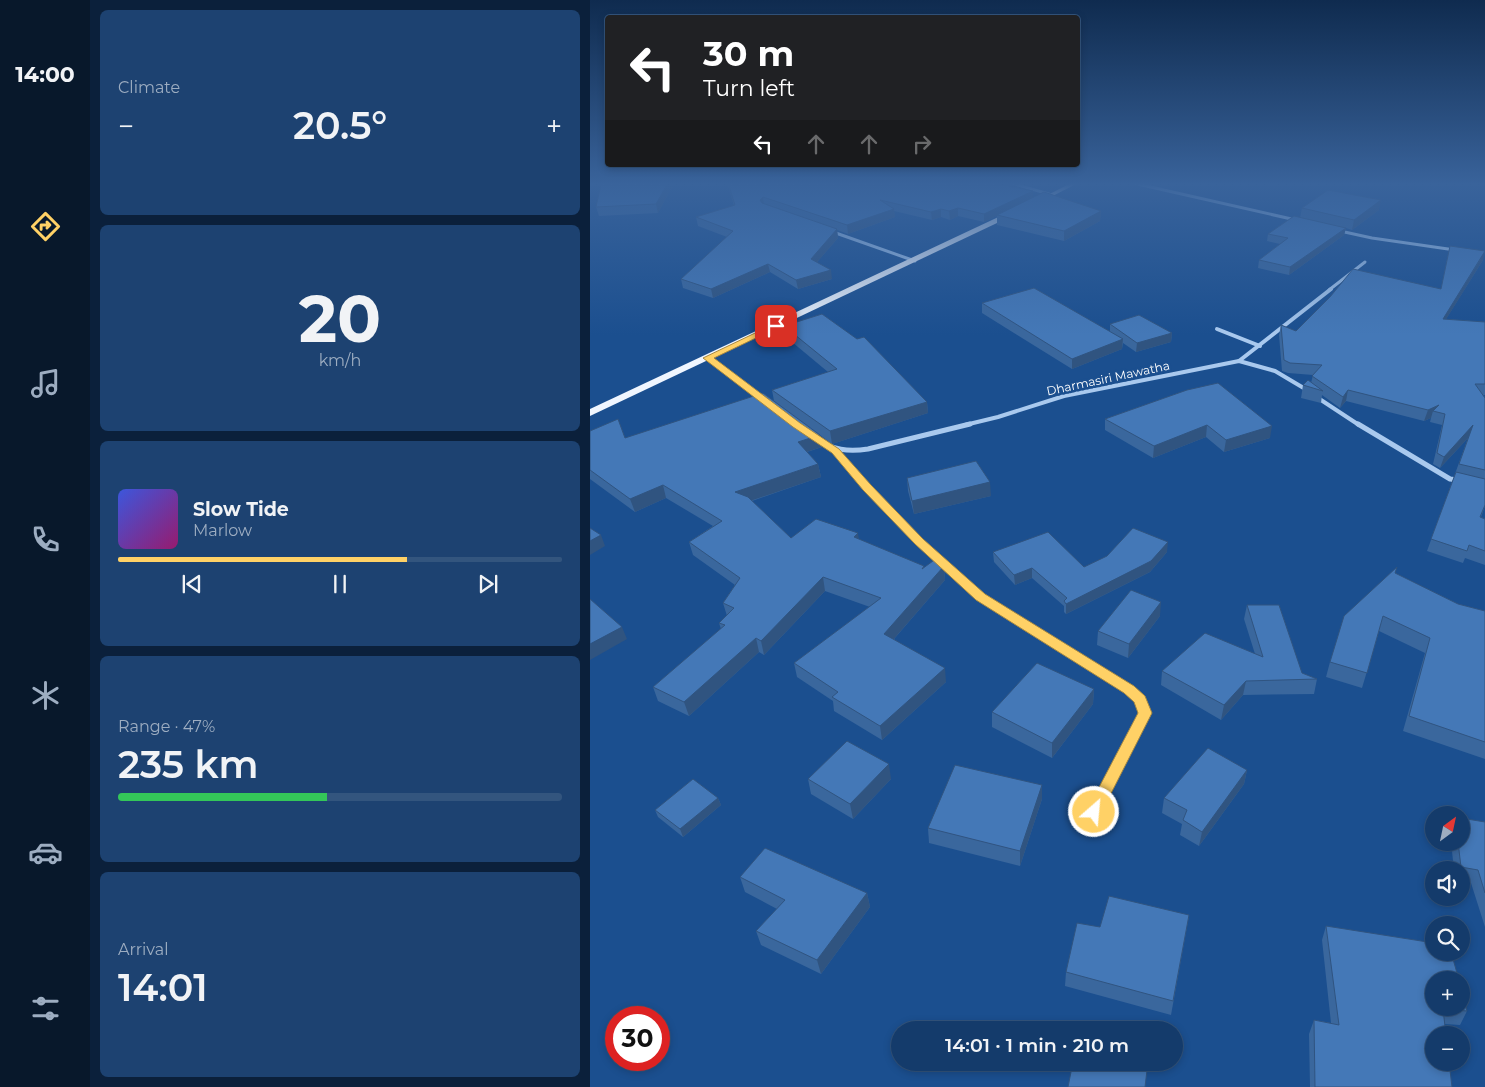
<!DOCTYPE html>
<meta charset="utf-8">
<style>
body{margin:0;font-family:Montserrat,sans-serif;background:#1d4271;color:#f1f3f6;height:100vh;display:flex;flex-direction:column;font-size:19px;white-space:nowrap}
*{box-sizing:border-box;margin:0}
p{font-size:16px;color:#9dadc1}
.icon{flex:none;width:28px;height:28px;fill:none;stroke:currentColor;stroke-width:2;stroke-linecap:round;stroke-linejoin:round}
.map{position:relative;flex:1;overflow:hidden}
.details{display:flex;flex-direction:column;gap:10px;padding:10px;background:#0b203b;width:500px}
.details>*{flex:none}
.guide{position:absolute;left:15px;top:15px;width:475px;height:152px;border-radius:5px;box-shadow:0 2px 8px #0003,0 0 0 1px #33557e;background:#202124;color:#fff;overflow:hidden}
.needle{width:32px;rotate:33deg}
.buttons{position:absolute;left:835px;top:806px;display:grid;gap:10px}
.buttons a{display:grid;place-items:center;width:45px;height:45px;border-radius:50%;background:#143b6b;box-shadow:0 2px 8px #0003,0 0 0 1px #33557e;font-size:25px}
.speed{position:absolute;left:15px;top:1006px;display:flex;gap:10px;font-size:25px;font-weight:700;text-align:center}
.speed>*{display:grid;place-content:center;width:65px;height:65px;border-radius:50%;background:#143b6b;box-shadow:0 2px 8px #0003,0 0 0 1px #33557e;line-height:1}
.speed .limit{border:8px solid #d22;background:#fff;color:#111}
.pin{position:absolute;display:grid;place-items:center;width:42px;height:42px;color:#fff;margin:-21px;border-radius:10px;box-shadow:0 2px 8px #0006}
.me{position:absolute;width:55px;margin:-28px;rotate:27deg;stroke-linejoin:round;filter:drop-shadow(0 0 4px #0008)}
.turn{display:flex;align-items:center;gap:18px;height:105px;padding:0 15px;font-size:22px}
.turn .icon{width:65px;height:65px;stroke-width:2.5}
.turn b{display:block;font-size:35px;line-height:42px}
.lanes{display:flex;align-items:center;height:48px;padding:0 15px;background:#0003;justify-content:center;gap:25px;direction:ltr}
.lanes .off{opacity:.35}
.big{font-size:38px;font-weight:600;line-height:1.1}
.details .widget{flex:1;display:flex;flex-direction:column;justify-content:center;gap:8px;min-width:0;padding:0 18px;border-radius:8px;background:#1d4271}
.details .dial{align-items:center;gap:0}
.dial b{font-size:65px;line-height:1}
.song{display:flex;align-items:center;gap:15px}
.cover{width:60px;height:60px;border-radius:8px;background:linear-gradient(135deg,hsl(230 70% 55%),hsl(320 70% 35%))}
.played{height:5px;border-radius:2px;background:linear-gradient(90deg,#ffd166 65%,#33557e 65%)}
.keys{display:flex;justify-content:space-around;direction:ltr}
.heat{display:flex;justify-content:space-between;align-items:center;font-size:28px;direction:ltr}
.charge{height:8px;border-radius:4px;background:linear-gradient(90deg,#34c759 47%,#33557e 0)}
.trip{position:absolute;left:301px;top:1021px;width:292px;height:50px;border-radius:25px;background:#143b6b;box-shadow:0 2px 8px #0003,0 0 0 1px #33557e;font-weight:600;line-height:50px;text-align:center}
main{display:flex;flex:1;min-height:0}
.menu{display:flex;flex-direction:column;width:90px;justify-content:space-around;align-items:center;background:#08182b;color:#9dadc1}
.menu .icon{width:35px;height:35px}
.menu .current{color:#ffd166}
.menu b{font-size:22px;color:#f1f3f6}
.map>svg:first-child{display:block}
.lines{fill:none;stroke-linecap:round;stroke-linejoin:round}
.minor-far3{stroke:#a9c9ee;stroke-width:3}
.minor-far2{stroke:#a9c9ee;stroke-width:4}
.minor-far1{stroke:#a9c9ee;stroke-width:5}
.minor{stroke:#a9c9ee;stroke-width:6}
.primary{fill:#f0f6ff;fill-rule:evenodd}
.wall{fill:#3a679d}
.shaded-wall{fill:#305480}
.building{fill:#4478b7;stroke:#305480}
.route{fill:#ffd166;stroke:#a68842}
.labels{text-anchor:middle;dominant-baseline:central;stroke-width:5;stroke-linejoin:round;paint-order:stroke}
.street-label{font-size:12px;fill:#fff;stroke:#1b4f8f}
</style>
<main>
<nav class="menu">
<b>14:00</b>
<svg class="icon current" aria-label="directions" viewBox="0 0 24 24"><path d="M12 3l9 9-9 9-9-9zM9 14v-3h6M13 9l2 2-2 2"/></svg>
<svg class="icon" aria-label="music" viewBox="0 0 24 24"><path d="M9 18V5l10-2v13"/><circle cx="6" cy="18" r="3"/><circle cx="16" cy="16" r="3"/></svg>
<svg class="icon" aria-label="phone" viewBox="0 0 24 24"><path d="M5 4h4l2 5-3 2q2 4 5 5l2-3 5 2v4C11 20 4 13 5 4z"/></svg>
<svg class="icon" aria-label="climate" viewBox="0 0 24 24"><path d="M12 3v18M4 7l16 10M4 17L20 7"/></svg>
<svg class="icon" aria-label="car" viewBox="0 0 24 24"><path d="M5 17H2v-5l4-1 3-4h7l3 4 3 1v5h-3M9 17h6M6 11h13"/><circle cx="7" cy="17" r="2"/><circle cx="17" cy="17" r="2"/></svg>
<svg class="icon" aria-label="filters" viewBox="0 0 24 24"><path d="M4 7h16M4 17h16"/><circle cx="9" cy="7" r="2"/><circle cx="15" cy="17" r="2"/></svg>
</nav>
<section class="details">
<div class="widget"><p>Climate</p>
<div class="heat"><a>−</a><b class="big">20.5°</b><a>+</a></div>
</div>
<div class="widget dial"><b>20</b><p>km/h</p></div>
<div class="widget">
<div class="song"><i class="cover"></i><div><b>Slow Tide</b><p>Marlow</p></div></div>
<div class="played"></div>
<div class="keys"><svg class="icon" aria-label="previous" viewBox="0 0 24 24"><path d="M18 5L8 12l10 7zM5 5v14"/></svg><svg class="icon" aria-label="pause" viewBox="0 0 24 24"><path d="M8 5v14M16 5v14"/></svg><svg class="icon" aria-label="next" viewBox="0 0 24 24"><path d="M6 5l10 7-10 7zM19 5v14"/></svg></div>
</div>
<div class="widget"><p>Range · 47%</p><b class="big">235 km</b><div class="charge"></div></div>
<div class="widget"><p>Arrival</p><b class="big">14:01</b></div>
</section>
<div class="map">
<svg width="895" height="1087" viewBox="0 0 895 1087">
<rect width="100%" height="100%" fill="#1b4f8f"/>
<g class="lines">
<g class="minor-far3">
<polyline points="421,183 459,194"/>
<polyline points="543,183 706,220"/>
<polyline points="750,231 782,238 865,250"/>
<polyline points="243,232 325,261"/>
<polyline points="739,290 775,262"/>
</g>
<g class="minor-far2">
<polyline points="627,329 670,346"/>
<polyline points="118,358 171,398"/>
<polyline points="649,361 741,289"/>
<polyline points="728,398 769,425"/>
<polyline points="375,425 408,417 474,396 649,361 685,371 717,390"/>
</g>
<g class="minor-far1">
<polyline points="768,424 860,479 868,480"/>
<path d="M226,439C243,450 258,452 278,449L380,424"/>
<path d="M245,451C290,503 339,550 390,596"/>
</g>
<polyline class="minor" points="389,595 539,689 551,700 555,713 504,812"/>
<g class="primary">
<polygon points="481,183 488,183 449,203 444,202"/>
<polygon points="419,212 426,214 0,416 0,409"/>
</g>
</g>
<g class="wall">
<polygon points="16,183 84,183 68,213 9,216 6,207"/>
<polygon points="137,183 405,183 443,191 443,198 511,211 510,221 474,241 407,225 407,216 394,222 368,216 360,220 351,217 342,220 304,211 305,217 258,234 247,230 248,238 227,262 242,279 208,289 180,272 123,298 93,288 91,279 137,237 108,226 106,217 144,206"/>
<polygon points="712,208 789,210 762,230 756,228 754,235 699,275 668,268 669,260 690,244 677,241 678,234 710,218"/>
<polygon points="860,246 893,260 856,319 895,322 895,395 893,395 895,398 895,506 891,517 895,519 895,565 875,558 873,563 837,551 878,438 850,468 843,464 852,425 840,422 841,418 834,421 756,401 750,408 732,395 731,403 711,398 713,385 721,383 723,375 698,373 692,371 689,335 691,325 706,331 851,289"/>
<polygon points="392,303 520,331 520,324 582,333 581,342 546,352 533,343 532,349 482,369 392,313"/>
<polygon points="194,326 337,402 338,413 242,444 230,435 232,447 217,452 228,464 231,477 162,501 201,538 268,539 334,567 354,566 355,580 304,639 356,682 292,740 244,711 243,701 207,677 204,663 280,607 235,591 174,655 169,652 99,716 68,701 63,687 131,629 129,623 137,616 133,603 145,585 103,555 99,542 123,526 76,498 45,512 0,479 0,431 35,438 184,401 182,390 238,372 196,337"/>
<polygon points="597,390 680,438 634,452 616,437 563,458 515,430 515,419"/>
<polygon points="317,478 401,496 324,514 318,491"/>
<polygon points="403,552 494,567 577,552 560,572 476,614 474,612 474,606 442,578 425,585 404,562"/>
<polygon points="805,573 868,604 895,611 895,759 813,731 835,653 789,631 772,688 736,677 740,662"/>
<polygon points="657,605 712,673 727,679 724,694 653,695 631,720 571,685 572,671 665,654 654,619"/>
<polygon points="570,616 538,658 507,645 508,631"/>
<polygon points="504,689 503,704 462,758 402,727 402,712"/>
<polygon points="657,770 654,784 609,846 590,835 592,824 572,813 574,798"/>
<polygon points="218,779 301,779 263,819 221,794"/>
<polygon points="128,798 131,805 93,837 68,817 65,810"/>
<polygon points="452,799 430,866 339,843 338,828"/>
<polygon points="895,822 895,927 881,883 871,881 871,870 864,870 861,842 871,842"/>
<polygon points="150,877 277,893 280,907 231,974 171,945 166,931 187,909 155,892"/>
<polygon points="599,915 581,1015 475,986 476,972"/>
<polygon points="736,926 877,1011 870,1025 854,1024 862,1087 720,1087 719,1034 724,1020 741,1023 732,940"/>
</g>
<g class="shaded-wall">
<polygon points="78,183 84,183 68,213 66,204"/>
<polygon points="443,191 443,199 407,215 407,216 394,222 394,214"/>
<polygon points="173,197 174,205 170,200"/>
<polygon points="791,200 789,210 762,230 764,220"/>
<polygon points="368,208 368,216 360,220 359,211"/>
<polygon points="304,209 305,217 258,234 257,225"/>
<polygon points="351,209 351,217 342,220 341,212"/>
<polygon points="511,211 510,221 474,241 474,231"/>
<polygon points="756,228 754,235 699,275 700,267"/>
<polygon points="247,229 248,238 222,268 221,259"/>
<polygon points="895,252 893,260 850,329 853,319"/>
<polygon points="178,264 180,272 123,298 121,289"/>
<polygon points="241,270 242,279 208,289 206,280"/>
<polygon points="582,333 581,342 546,352 547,343"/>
<polygon points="533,339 532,349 482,369 482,359"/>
<polygon points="758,390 756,401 750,408 753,397"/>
<polygon points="337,402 338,413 242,444 240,431"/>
<polygon points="849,405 843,411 841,418 834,421 838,410"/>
<polygon points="617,425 616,437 563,458 564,446"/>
<polygon points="883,425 879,437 850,468 854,457"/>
<polygon points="682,426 680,438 634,452 636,440"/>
<polygon points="230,435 232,447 210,454 208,442"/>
<polygon points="228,464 231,477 148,505 145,492"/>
<polygon points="400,482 401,496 324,514 322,501"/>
<polygon points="73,485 76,498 45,512 40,499"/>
<polygon points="268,533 270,546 264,537"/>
<polygon points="11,535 15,546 0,555 0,541"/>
<polygon points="578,542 577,552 560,572 476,614 476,604"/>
<polygon points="354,566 355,580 296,648 294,634"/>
<polygon points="442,568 442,578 425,585 424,575"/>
<polygon points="233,577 235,591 174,655 171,641"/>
<polygon points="571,602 570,616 538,658 539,644"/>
<polygon points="32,627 37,639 0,660 0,644"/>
<polygon points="166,638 169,652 99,716 94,702"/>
<polygon points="355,668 356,682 292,740 290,726"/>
<polygon points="656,681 653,695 631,720 634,705"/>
<polygon points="504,689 503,704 462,758 462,743"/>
<polygon points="299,764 301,779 263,819 260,804"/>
<polygon points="657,770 654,784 609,846 612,832"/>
<polygon points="452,785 452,799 430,866 430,851"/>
<polygon points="128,798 131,805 93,837 90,829"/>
<polygon points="277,893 280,907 231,974 227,960"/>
</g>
<g class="building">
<polygon points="16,183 78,183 66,204 6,207 11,184"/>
<polygon points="138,183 405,183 443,191 394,214 368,208 359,211 351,209 341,212 290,200 304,209 257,225 173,197 170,200 172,203 247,229 221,259 241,270 206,280 178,264 121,289 91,279 143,231 106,217 145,205"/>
<polygon points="738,190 791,200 764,220 712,208"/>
<polygon points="454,192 511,211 474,231 407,215"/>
<polygon points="704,216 756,228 700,267 669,260 698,238 678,234"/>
<polygon points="860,246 895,251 853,319 895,322 895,384 885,384 895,398 895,470 869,464 883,425 854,457 847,453 855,414 843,411 849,405 838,410 758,390 753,397 722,376 732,365 700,363 694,360 691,325 706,331 740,297 763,269 851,289"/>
<polygon points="444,288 533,339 482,359 392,303"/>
<polygon points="232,314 267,339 274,337 337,402 240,431 182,390 247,369 194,326"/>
<polygon points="549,315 582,333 547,343 520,324"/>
<polygon points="718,380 733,391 713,385"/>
<polygon points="628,383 682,426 636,440 617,425 564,446 515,419 597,390"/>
<polygon points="173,393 230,435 208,442 228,464 145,492 158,497 201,538 226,519 268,533 264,537 334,566 332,569 347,558 354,566 294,634 355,668 290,726 242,697 248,692 204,663 291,598 233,577 171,641 166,638 94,702 63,687 135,625 129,623 144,608 133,603 150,578 99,542 132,521 73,485 40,499 0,470 0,431 28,419 35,438"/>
<polygon points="386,461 400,482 322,501 317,478"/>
<polygon points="866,472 895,479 895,505 890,517 895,519 895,551 879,545 877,551 841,539"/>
<polygon points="0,528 11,535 0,541"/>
<polygon points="543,528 578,542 561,561 476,604 474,601 477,598 442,568 424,575 403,552 458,532 494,567 517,556"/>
<polygon points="807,567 805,573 868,604 895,611 895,742 819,716 840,638 793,616 777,673 740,662 754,616"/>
<polygon points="541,590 571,602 539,644 508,631"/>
<polygon points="0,599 32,627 0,644"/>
<polygon points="657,605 689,605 712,673 727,679 656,681 634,705 572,671 615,633 673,657"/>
<polygon points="447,663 504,689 462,743 402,712"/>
<polygon points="257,741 299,764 260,804 218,779"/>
<polygon points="618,748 657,770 612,832 593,820 597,810 574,798"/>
<polygon points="365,765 452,785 430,851 338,828"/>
<polygon points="103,779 128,798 90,829 65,810"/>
<polygon points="871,818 895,822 895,893 888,870 871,867 868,842 871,842"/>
<polygon points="175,848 277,893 227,960 166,931 195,900 150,877"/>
<polygon points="519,896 599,915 583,1001 476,972 487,923 510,927"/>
<polygon points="736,926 844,943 844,952 861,952 869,980 844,980 844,1008 871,1008 871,989 877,1011 853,1009 856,1035 844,1035 844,1062 859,1062 862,1087 725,1087 724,1020 749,1025"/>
<polygon points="483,1062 558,1062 555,1087 478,1087"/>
</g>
<linearGradient id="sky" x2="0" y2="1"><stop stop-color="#0f2b4f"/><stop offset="0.55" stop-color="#39639b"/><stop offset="1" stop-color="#39639b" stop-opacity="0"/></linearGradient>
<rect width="895" height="335" fill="url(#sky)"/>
<polygon class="route" points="184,324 191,326 124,358 210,423 249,449 281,485 333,539 395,594 544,686 555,696 562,713 509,817 504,819 499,817 496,812 548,713 544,702 534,693 386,600 325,544 273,490 242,453 203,427 113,358"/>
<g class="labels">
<g class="street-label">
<text transform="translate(518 378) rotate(-12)">Dharmasiri Mawatha</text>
</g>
</g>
</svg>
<div class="buttons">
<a><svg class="needle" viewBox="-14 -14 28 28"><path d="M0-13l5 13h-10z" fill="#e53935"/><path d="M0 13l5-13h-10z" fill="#9dadc1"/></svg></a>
<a><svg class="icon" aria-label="sound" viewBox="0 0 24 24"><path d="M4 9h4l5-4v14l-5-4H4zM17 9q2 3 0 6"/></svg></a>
<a><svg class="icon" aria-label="search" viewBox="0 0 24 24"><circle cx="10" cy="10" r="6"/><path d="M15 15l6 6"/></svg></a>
<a>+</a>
<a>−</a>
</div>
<div class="speed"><div class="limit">30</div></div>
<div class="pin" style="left:186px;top:326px;background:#d93025"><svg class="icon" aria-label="arrive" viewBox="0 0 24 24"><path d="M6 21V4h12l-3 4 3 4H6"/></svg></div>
<svg class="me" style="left:504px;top:812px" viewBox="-20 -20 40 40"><circle r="17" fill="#ffd166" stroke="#fff" stroke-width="3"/><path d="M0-11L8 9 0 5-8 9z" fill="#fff"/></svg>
<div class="trip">14:01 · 1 min · 210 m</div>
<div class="guide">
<div class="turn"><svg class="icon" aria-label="left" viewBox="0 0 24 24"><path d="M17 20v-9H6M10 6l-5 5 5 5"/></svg><div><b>30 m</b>Turn left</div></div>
<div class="lanes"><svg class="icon" aria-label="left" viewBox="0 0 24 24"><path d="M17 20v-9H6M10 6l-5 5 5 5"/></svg><svg class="icon off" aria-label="ahead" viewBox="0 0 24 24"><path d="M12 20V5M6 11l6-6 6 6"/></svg><svg class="icon off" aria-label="ahead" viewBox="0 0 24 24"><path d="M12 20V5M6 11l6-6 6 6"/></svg><svg class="icon off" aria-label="right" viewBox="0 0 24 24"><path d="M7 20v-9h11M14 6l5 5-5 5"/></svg></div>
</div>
</div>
</main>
